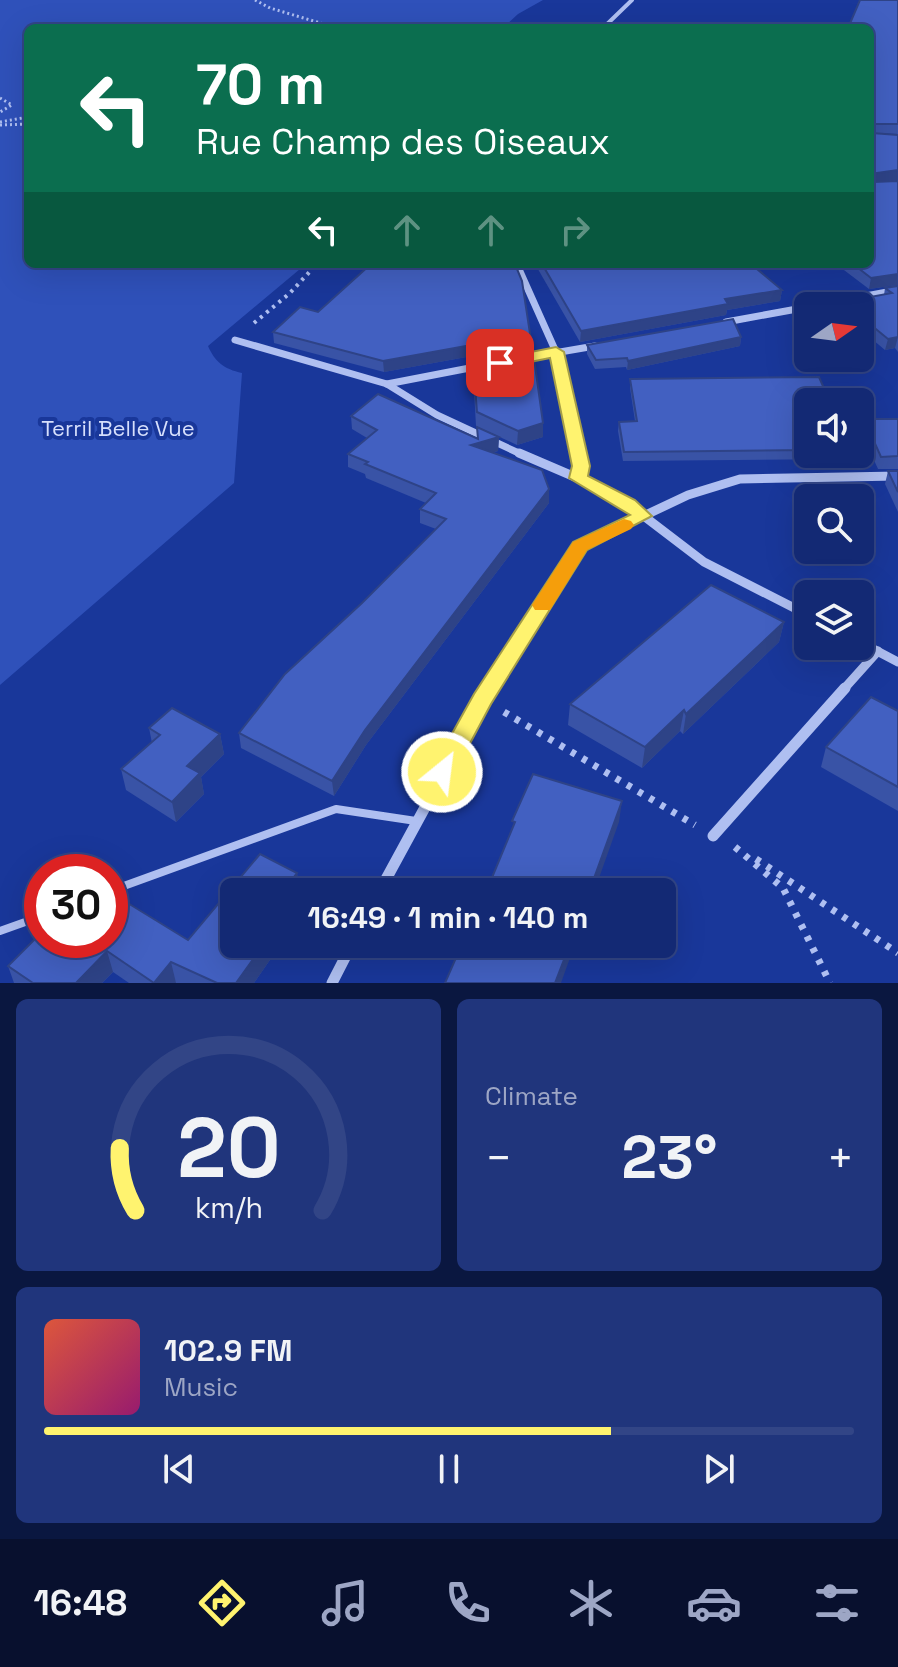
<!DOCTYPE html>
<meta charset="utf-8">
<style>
body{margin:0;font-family:"Space Grotesk",sans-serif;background:#20357c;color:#f1f3f6;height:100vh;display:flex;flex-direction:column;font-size:30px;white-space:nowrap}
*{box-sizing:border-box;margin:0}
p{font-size:26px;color:#9da6c5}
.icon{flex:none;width:44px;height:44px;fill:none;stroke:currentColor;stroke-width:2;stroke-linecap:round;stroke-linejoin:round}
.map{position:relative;height:983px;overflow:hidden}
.side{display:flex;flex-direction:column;gap:16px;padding:16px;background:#0a1740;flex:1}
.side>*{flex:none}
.banner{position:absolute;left:24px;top:24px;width:850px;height:244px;border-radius:12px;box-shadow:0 8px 32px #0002,0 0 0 2px #324586;background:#0b6e4f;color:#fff;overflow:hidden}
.needle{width:52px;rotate:76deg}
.controls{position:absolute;left:794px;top:292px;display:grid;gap:16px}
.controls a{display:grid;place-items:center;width:80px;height:80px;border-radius:12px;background:#132974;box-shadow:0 8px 32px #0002,0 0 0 2px #324586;font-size:40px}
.speed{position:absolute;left:24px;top:854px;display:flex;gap:16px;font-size:40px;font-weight:700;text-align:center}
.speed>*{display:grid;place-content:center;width:104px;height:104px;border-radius:50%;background:#132974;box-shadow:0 8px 32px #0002,0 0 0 2px #324586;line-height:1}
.speed .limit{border:12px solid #d22;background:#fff;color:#111}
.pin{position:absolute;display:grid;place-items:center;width:68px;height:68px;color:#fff;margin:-34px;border-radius:16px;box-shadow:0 4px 12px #0006}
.me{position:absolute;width:88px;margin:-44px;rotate:29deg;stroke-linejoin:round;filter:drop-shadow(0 0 6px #0008)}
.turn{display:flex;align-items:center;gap:28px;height:168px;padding:0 40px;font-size:36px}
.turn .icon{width:104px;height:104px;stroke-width:2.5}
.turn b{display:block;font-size:56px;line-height:68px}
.lanes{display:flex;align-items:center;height:76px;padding:0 40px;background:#0003;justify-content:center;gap:40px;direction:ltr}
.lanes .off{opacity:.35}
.big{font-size:60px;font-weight:600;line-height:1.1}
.side .widget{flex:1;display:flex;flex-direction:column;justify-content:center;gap:12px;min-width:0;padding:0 28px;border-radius:12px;background:#20357c}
.side .dial{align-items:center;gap:0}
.dial svg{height:208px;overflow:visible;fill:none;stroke:#324586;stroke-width:7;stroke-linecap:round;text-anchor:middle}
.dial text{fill:#f1f3f6;stroke:none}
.song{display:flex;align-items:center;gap:24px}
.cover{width:96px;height:96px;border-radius:12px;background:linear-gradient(135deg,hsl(10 70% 55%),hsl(320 70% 35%))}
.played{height:8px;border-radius:4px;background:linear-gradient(90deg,#fff36f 70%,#324586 70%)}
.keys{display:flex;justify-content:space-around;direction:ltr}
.heat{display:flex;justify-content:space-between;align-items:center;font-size:44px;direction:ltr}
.side .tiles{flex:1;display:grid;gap:16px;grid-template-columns:1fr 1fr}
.widget:last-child{grid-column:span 2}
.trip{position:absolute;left:220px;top:878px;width:456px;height:80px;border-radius:12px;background:#132974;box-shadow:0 8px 32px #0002,0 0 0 2px #324586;font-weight:600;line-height:80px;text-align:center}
.menu{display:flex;height:128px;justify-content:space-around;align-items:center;background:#08102e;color:#9da6c5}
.menu .icon{width:56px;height:56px}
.menu .active{color:#fff36f}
.menu b{font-size:36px;color:#f1f3f6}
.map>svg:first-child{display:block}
.green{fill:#2f51ba}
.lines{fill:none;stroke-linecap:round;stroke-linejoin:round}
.path-far2{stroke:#afbff1;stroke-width:3;stroke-dasharray:2 3;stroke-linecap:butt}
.path-far1{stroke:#afbff1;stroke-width:4;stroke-dasharray:3 5;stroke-linecap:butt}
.path{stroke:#afbff1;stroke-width:7;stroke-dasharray:5 8;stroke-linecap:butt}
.service{stroke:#afbff1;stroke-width:8}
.minor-far4{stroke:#afbff1;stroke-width:4}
.minor-far3{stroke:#afbff1;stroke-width:5}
.minor-far2{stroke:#afbff1;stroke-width:7}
.minor-far1{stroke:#afbff1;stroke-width:9}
.minor{stroke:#afbff1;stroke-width:11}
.wall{fill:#3953a6}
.shaded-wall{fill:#2e4387}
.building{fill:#4260c1;stroke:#2e4387;stroke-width:2}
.route{fill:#fff36f;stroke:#a69e48;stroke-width:2}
.slow{fill:#f59e0b}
.labels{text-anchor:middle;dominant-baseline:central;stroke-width:8;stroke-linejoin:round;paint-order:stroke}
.park-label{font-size:22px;fill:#d6dffc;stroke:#19379a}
</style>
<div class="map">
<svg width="898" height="983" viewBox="0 0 898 983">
<rect width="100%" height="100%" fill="#19379a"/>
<path class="green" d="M0,0H543L518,14L503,28H28V264H306L208,346C215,362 224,369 242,373L234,483L0,685Z"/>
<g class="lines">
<g class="path-far2">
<polyline points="255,0 270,8 337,28"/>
<polyline points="0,98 12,105 0,112"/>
<polyline points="0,122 28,117"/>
<polyline points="0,125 28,124"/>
<polyline points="312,269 316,264"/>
</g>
<polyline class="path-far1" points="254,323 290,293 314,267"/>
<g class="path">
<polyline points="504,712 695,825"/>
<polyline points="735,847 783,888 830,983"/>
<polyline points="756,859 898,953"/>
</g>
<g class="service">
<polyline points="110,891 336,809 416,821"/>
<polyline points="0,931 42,916"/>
</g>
<polyline class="minor-far4" points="603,28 632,0"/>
<polyline class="minor-far3" points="517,264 519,269"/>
<g class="minor-far2">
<polyline points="518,267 556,352 579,455"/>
<polyline points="812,306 898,290"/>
<polyline points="726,322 808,307"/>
<polyline points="235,340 387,384 437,415 523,455"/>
<polyline points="525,358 595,346"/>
<polyline points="387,384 480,366"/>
</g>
<g class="minor-far1">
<polyline points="519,453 589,483 628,504 704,562 808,615"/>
<polyline points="578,478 581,466 578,453"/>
<polyline points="860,642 898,662"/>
<polyline points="488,690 580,546 688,495 740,479 898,476"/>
<polyline points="843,690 878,651"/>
</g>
<g class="minor">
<polyline points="713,836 845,688"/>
<polyline points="379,892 490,688"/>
<polyline points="332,983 352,944"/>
</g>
</g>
<g class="wall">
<polygon points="898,0 898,134 878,133 898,135 898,180 881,182 898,181 898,285 869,289 836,264 870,264 870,28"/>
<polygon points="535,264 751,264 782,290 780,301 727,310 726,315 580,342"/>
<polygon points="898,286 898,352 895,348 885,350 860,329 860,306 843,306 843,302 884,295 885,288"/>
<polygon points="318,312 531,351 543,437 517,445 476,426 472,356 384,372 274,343 273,332"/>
<polygon points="741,337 740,346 627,370 626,367 595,369 587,354 587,345"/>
<polygon points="630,379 808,402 808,454 849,454 848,459 623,461 618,431 619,422 635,421 630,388"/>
<polygon points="351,416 477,439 477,427 499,437 498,451 492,453 549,503 366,745 334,796 241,748 239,733 362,603 436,529 420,523 420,509 426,503 366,478 365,474 348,467 348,454 367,438 352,429"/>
<polygon points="864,419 898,419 898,469 878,469 861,431"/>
<polygon points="888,471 898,471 898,512 885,484"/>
<polygon points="784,622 779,642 683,734 680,731 642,768 568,725 570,704"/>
<polygon points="898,711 898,811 821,767 826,747"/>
<polygon points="149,728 220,734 224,754 201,777 204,794 176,822 126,790 121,769 152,743"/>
<polygon points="260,854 297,873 299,892 234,892 234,944 270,944 272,957 254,983 129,983 113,972 102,983 14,983 8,966 42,932 42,940 110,940 110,898 113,894 188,940"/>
</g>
<g class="shaded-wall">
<polygon points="898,170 898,180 870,183 870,174"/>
<polygon points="898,274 898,285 869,289 871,278"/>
<polygon points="782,290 780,301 727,310 726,315 580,342 581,331 725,299"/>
<polygon points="741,337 740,346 627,370 628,361"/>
<polygon points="898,337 895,348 885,350 888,339"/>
<polygon points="531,340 531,351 472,362 473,350"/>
<polygon points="472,345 472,356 384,372 383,361"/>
<polygon points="543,423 543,437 517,445 518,431"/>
<polygon points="499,437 498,451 471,459 471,445"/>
<polygon points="549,489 549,503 366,745 334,796 332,781 365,730"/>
<polygon points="784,622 779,642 683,734 686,714"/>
<polygon points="684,710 680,731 642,768 645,747"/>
<polygon points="220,734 224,754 201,777 204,794 176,822 172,802 187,766"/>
<polygon points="622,801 619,822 594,892 589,892"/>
<polygon points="297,873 299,892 282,892"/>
<polygon points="264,944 270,944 272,957 254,983 236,983"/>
<polygon points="570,944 575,944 561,983 555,983"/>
<polygon points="107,951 113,972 102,983 76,983"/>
<polygon points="171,962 176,983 154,983"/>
</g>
<g class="building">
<polygon points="860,0 898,0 898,124 870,124 870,28 848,28"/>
<polygon points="870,132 872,133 898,135 898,170 870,174"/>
<polygon points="870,181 873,182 898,181 898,274 871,278 853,264 870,264"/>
<polygon points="371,264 515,264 522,281 531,340 473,350 472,345 383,361 273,332 300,307 318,312"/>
<polygon points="542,264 751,264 782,290 725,299 728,304 581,331"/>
<polygon points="898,286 898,337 888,339 860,316 860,306 848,306 843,302 892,293 885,288"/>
<polygon points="733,319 741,337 628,361 627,358 596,360 587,345"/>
<polygon points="533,351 543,423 518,431 477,412 473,361"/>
<polygon points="819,377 830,402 808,402 808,450 624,452 619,422 637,421 630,379"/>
<polygon points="378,394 478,439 477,427 499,437 471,445 542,470 549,489 365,730 332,781 239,733 285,674 362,603 446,519 420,509 436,493 365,464 368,462 348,454 377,430 351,416"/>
<polygon points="864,419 898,419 898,456 881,457"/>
<polygon points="888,471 898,471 898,492"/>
<polygon points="711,585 784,622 686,714 684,710 645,747 570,704"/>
<polygon points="871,697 898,711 898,787 826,747"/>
<polygon points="172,708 220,734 187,766 200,773 172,802 121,769 160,735 149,728"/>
<polygon points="533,774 622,801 589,892 486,892 515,822 512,821"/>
<polygon points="260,854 297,873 282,892 234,892 234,944 264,944 236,983 217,983 171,962 154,983 107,951 76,983 33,983 8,966 42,932 42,940 110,940 110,898 113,894 188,940"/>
<polygon points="462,944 570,944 555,983 445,983"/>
</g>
<polygon class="route" points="556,347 564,352 590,466 588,476 635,500 652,516 587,550 491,704 451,779 442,782 434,779 430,772 434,766 474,694 573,542 630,515 569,478 572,466 550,358 500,368 492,363 500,358"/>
<polygon class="slow" points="624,519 631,521 634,525 631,529 587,550 550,610 535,610 532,605 573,542"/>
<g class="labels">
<g class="park-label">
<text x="118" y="428">Terril Belle Vue</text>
</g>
</g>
</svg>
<div class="controls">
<a><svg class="needle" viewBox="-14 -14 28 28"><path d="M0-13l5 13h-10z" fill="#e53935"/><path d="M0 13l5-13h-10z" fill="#9da6c5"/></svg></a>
<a><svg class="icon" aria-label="sound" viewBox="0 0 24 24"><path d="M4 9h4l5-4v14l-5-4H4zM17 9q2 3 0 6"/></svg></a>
<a><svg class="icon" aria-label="search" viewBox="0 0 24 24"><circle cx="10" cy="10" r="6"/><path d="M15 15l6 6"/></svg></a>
<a><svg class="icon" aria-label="layers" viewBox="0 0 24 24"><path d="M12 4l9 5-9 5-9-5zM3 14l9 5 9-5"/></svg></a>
</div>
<div class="speed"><div class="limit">30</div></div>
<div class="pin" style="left:500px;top:363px;background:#d93025"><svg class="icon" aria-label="arrive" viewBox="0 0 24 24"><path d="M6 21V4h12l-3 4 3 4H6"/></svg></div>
<svg class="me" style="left:442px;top:772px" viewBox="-20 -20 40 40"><circle r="17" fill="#fff36f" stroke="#fff" stroke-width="3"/><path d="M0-11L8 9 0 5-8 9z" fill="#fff"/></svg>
<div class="trip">16:49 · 1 min · 140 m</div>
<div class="banner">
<div class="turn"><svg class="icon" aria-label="left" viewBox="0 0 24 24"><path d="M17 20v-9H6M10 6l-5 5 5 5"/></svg><div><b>70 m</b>Rue Champ des Oiseaux</div></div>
<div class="lanes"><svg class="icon" aria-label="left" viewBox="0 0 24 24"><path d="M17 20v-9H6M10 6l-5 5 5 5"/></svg><svg class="icon off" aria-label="ahead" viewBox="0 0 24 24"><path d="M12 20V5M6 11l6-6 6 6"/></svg><svg class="icon off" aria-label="ahead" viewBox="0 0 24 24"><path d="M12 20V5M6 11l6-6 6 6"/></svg><svg class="icon off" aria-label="right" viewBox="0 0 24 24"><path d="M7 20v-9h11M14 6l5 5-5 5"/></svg></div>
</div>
</div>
<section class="side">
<div class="tiles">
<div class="widget dial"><svg viewBox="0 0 100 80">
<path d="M14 69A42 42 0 1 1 86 69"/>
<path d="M14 69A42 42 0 0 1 8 45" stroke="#fff36f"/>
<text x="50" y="56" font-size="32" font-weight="700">20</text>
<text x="50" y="72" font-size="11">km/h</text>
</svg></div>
<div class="widget"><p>Climate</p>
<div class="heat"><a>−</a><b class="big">23°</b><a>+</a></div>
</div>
<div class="widget">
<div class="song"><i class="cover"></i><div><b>102.9 FM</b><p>Music</p></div></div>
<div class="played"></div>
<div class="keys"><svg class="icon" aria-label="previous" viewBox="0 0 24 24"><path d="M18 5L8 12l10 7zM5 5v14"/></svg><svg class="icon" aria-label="pause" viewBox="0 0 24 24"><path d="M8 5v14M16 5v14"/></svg><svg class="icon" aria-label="next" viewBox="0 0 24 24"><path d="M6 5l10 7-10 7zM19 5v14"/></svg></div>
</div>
</div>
</section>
<nav class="menu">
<b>16:48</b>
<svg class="icon active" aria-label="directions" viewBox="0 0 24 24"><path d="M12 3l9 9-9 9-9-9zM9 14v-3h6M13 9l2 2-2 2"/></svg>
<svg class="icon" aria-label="music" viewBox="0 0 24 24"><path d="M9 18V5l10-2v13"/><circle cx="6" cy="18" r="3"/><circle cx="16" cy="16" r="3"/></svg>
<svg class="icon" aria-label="phone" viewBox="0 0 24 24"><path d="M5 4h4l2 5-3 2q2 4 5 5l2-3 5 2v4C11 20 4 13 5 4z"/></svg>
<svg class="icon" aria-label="climate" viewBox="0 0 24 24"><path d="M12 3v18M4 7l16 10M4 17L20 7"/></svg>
<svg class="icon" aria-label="car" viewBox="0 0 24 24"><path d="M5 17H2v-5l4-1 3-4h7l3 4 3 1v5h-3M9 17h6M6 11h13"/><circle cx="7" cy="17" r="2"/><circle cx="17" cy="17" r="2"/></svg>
<svg class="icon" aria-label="filters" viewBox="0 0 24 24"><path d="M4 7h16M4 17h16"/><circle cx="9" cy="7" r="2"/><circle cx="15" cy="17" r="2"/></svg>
</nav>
